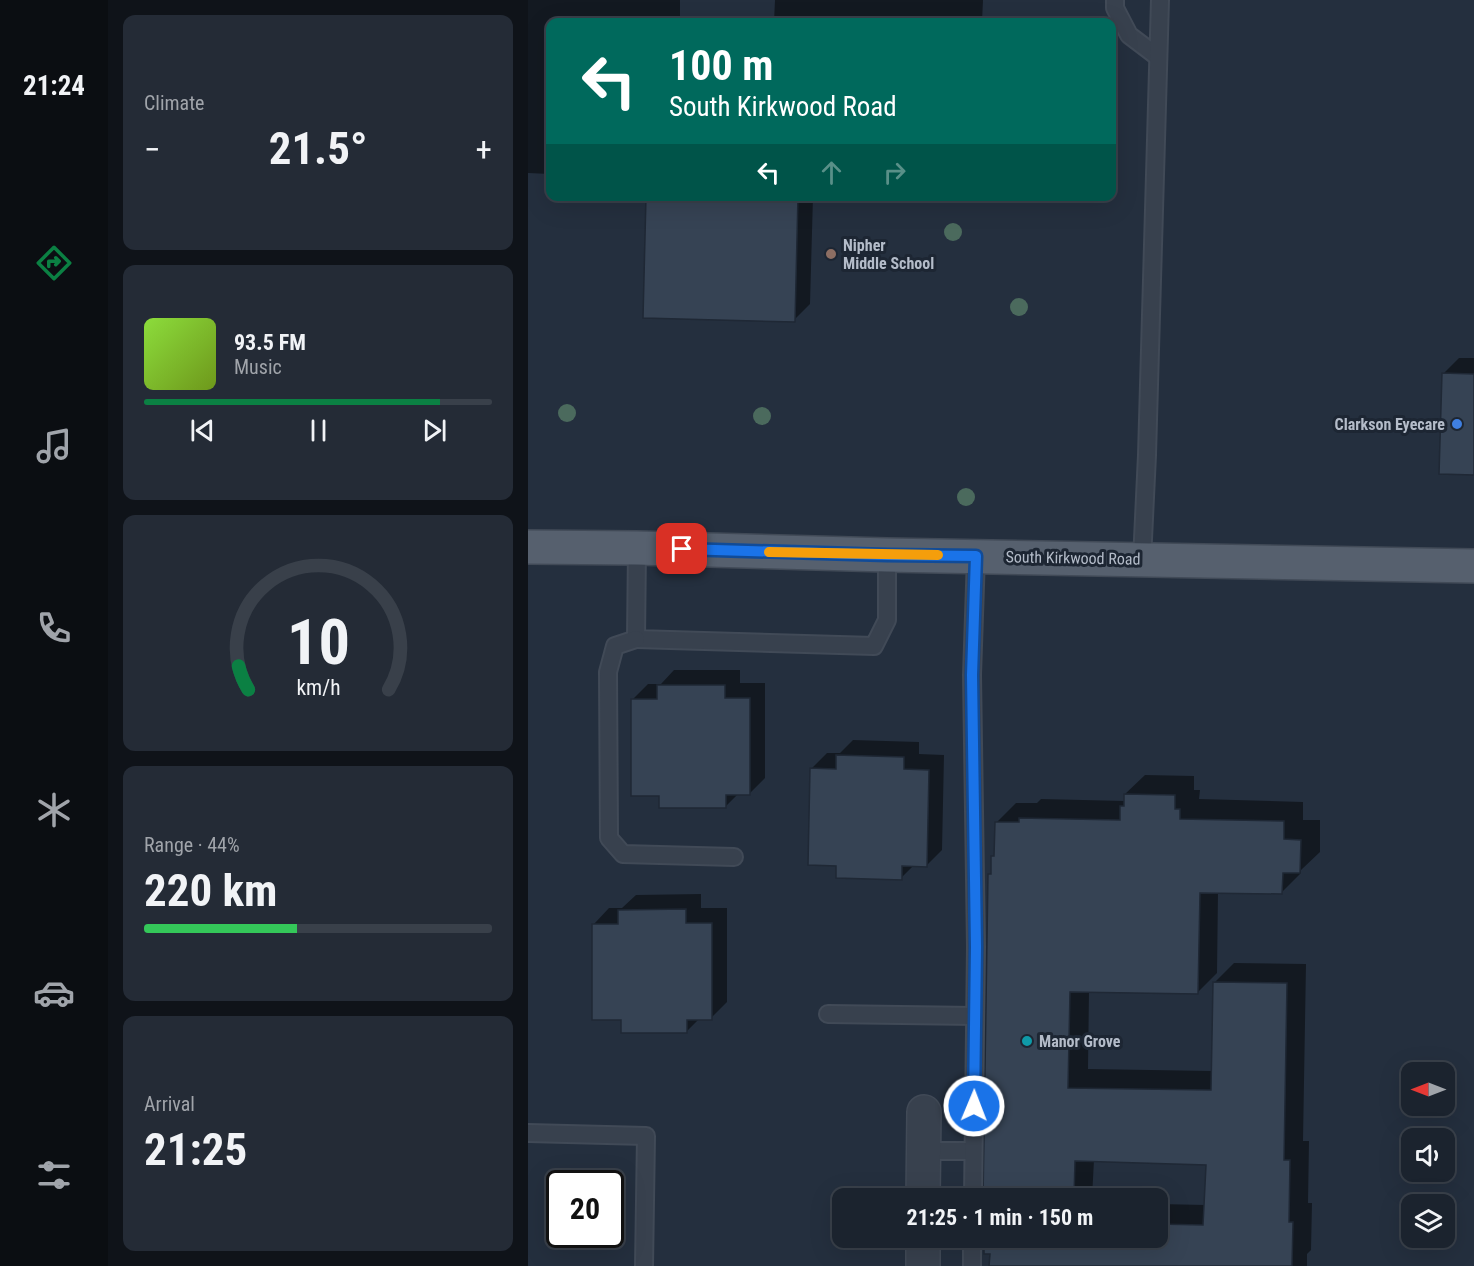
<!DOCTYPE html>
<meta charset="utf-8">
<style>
body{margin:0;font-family:"Roboto Condensed",sans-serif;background:#242b36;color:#f1f3f6;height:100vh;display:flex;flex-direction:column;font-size:22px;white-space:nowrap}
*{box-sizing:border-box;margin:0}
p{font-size:20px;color:#a0a4aa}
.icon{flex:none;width:33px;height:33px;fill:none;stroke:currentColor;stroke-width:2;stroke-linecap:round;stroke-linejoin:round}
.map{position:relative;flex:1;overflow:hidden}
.side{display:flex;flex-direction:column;gap:15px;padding:15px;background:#0f1319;width:420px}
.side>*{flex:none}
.banner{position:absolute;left:18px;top:18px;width:570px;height:183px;border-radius:12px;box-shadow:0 6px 24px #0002,0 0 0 2px #39404a;background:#00695c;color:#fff;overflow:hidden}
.needle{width:39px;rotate:270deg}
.buttons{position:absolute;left:873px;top:1062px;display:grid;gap:12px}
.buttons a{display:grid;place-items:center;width:54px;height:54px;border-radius:12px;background:#1b232e;box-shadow:0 6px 24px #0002,0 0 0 2px #39404a;font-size:30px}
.speed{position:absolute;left:18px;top:1170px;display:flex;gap:12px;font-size:30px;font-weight:700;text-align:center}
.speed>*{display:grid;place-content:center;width:78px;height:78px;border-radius:50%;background:#1b232e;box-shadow:0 6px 24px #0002,0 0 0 2px #39404a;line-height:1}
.speed .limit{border:3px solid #111;border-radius:9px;background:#fff;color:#111}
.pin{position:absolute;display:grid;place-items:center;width:51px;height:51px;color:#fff;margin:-26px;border-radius:12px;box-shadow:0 3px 9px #0006}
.me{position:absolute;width:66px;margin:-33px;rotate:1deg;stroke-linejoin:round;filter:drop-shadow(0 0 4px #0008)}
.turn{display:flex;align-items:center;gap:21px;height:126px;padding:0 24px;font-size:27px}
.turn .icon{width:78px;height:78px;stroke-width:2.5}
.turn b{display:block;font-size:42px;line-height:51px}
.lanes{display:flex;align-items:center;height:57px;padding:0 24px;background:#0003;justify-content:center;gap:30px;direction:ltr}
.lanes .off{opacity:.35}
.big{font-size:45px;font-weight:700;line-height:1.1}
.side .widget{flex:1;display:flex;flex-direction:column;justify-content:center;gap:9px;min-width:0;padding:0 21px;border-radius:12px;background:#242b36}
.side .dial{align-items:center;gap:0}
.dial svg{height:156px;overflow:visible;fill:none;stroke:#39404a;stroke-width:7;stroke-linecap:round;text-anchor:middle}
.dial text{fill:#f1f3f6;stroke:none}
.song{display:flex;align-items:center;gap:18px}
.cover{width:72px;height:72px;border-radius:9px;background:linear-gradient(135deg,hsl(90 70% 55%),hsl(80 70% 35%))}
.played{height:6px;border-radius:3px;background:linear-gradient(90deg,#0b8043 85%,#39404a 85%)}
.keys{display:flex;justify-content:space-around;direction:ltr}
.heat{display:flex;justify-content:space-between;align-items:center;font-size:33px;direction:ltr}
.charge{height:9px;border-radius:4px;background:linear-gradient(90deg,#34c759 44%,#39404a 0)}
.trip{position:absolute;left:304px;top:1188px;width:336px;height:60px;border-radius:12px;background:#1b232e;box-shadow:0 6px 24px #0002,0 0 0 2px #39404a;font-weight:700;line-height:60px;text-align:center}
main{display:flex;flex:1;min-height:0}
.tab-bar{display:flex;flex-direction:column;width:108px;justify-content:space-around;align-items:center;background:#0b0e12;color:#a0a4aa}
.tab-bar .icon{width:42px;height:42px}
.tab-bar .on{color:#0b8043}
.tab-bar b{font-size:27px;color:#f1f3f6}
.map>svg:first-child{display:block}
.shadow{fill:#0007}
.building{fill:#364354;stroke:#1f2835;stroke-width:1.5}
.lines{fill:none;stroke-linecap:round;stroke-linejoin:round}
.service-casing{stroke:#414a57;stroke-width:20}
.minor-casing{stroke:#414a57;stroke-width:36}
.primary-casing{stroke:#414a57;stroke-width:36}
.service{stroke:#38414e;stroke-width:16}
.minor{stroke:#38414e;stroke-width:33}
.primary{stroke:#56606e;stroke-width:33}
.tree{fill:#4b6a5d}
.route-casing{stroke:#114b97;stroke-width:15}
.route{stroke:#1a73e8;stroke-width:10}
.slow{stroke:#f59e0b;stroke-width:10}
.education-dot{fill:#8d6e63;stroke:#1d2633;stroke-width:2}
.shop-dot{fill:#3f7fe0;stroke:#1d2633;stroke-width:2}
.culture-dot{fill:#0f9aa8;stroke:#1d2633;stroke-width:2}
.labels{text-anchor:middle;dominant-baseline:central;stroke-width:6;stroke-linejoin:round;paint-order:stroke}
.poi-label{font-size:16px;font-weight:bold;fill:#b4bcc9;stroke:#1d2633;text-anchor:start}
.street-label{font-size:16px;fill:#b4bcc9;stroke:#1d2633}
</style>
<main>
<nav class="tab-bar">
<b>21:24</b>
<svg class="icon on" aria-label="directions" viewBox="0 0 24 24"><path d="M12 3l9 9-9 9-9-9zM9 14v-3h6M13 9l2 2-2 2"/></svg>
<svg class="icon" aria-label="music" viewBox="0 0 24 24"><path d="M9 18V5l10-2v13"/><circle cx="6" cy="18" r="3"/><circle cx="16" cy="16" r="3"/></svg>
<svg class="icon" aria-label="phone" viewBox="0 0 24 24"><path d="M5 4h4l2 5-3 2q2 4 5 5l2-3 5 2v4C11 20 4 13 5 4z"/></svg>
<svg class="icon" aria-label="climate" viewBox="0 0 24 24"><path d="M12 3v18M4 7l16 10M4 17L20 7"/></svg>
<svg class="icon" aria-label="car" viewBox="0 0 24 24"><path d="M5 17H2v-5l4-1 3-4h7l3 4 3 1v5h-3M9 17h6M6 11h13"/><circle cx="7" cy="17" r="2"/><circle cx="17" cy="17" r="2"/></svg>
<svg class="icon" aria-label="filters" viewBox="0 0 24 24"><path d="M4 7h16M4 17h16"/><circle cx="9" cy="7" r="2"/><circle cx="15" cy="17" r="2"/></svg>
</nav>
<section class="side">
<div class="widget"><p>Climate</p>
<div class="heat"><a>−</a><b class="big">21.5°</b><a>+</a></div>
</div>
<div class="widget">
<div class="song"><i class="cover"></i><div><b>93.5 FM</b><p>Music</p></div></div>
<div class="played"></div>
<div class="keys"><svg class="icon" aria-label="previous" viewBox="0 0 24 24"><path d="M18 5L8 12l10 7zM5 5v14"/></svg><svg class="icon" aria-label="pause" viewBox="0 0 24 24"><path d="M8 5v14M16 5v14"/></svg><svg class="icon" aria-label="next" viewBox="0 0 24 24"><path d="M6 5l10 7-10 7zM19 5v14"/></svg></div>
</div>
<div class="widget dial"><svg viewBox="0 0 100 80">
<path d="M14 69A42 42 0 1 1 86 69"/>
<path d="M14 69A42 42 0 0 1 9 57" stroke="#0b8043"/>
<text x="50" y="56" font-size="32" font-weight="700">10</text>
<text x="50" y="72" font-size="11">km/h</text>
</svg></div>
<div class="widget"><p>Range · 44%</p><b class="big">220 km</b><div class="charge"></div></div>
<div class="widget"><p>Arrival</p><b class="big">21:25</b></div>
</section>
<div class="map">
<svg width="946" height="1266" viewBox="0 0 946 1266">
<rect width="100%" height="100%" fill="#242f3e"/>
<g class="shadow">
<polygon points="0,0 152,0 152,22 22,22 22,174 0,173"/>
<polygon points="247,0 455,0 454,22 246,22"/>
<polygon points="119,196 285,196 282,304 266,320"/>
<polygon points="931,358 946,358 946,473 915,374"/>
<polygon points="146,670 212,670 212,683 237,683 237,778 221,794 210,794 197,807 133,794 105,699 120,684 133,684"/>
<polygon points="325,740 391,742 391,754 416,755 414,850 398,866 386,865 373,878 309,864 283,769 299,753 312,753"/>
<polygon points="617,775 666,776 666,790 672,790 671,799 775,802 775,820 792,820 792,852 773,870 773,873 753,893 690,892 689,973 669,993 561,991 560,1069 685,1071 686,983 706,963 778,964 775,1141 781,1141 780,1203 784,1203 783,1250 779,1254 779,1266 463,1266 463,1252 458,1252 458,1238 630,1238 630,1204 678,1205 680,1163 566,1160 564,1198 457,1198 461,875 464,872 465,857 468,854 468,823 488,803 509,803 513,799 597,801 597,794"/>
<polygon points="173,894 173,908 199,908 199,1002 183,1018 172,1018 158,1032 94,1019 66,924 81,908 94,908 108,895"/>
</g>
<g class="building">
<polygon points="118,196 270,196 267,322 115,318"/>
<polygon points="914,373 946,374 946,475 911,474"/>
<polygon points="129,685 197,685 197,698 222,698 222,795 198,795 198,808 131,808 131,796 103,796 103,699 129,699"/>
<polygon points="308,755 376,757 376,769 401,770 399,867 374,866 374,880 308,878 308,866 280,865 282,768 308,769"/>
<polygon points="596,794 647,795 647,809 652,809 652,819 756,821 756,839 773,840 772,873 755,873 754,894 672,893 670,994 542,992 540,1088 683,1090 685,982 759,983 756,1160 762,1160 761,1222 765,1222 764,1266 461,1266 462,1254 456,1254 456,1238 630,1238 630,1224 675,1225 678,1165 547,1161 546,1198 455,1198 460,874 463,874 463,856 466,856 467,822 491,822 491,818 592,820 592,806 596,806"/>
<polygon points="158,909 158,923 184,923 184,1020 159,1020 159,1033 93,1033 93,1020 64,1020 64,924 90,924 90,910"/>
</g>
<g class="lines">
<defs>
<g id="service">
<polyline points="587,0 587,8 601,35 630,57"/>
<polyline points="109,548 108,639 346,646 359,620 359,555"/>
<polyline points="614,560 619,455 632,0"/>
<polyline points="108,639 87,646 80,672 81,838 95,854 206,857"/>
<polyline points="300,1014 447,1016"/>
<polyline points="0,1133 118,1136 116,1266"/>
<polyline points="395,1151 445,1151"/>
<polyline points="445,1198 448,947 444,675 448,556"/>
<polyline points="444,1238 444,1266"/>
</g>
<g id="minor">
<polyline points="395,1198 396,1112"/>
<polyline points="395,1266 395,1238"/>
</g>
<polyline id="primary" points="0,547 109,548 359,555 946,566"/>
</defs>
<use href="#service" class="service-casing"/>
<use href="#minor" class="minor-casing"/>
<use href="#primary" class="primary-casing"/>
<use href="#service" class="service"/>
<use href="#minor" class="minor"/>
<use href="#primary" class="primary"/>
</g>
<g class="tree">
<circle cx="425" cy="232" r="9"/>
<circle cx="491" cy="307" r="9"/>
<circle cx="39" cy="413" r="9"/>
<circle cx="234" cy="416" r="9"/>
<circle cx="438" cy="497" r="9"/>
</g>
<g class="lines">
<defs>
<polyline id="route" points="154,549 359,555 448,556 444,675 448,947 446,1106"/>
</defs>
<use href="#route" class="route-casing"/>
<use href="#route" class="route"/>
<polyline class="slow" points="241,552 410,555"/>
</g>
<circle class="education-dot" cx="303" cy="254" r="6"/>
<circle class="shop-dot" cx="929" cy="424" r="6"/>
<circle class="culture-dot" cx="499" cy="1041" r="6"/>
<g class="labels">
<g class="poi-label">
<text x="315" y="245">Nipher<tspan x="315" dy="18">Middle School</tspan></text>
<text x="917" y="424" text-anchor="end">Clarkson Eyecare</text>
<text x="511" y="1041">Manor Grove</text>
</g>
<g class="street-label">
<text transform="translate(545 558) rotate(1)">South Kirkwood Road</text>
</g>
</g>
</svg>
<div class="buttons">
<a><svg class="needle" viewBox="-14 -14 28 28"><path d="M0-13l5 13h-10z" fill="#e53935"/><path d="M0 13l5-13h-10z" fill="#a0a4aa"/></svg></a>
<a><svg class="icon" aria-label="sound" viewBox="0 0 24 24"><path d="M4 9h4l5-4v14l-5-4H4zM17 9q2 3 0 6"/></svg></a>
<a><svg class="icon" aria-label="layers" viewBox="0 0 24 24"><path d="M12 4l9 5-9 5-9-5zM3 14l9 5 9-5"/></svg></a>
</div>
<div class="speed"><div class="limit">20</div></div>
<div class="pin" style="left:154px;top:549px;background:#d93025"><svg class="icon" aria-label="arrive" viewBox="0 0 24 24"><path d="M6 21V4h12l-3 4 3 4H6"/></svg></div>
<svg class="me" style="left:446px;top:1106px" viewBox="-20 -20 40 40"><circle r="17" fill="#1a73e8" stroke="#fff" stroke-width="3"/><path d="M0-11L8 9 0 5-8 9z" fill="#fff"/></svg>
<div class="trip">21:25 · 1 min · 150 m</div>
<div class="banner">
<div class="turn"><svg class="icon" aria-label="left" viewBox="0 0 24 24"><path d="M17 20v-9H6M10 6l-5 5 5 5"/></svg><div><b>100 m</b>South Kirkwood Road</div></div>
<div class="lanes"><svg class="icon" aria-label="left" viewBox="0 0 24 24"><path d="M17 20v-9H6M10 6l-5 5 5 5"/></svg><svg class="icon off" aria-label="ahead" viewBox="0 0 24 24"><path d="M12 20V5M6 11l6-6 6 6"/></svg><svg class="icon off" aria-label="right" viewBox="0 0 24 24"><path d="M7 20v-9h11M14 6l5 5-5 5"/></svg></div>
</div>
</div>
</main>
